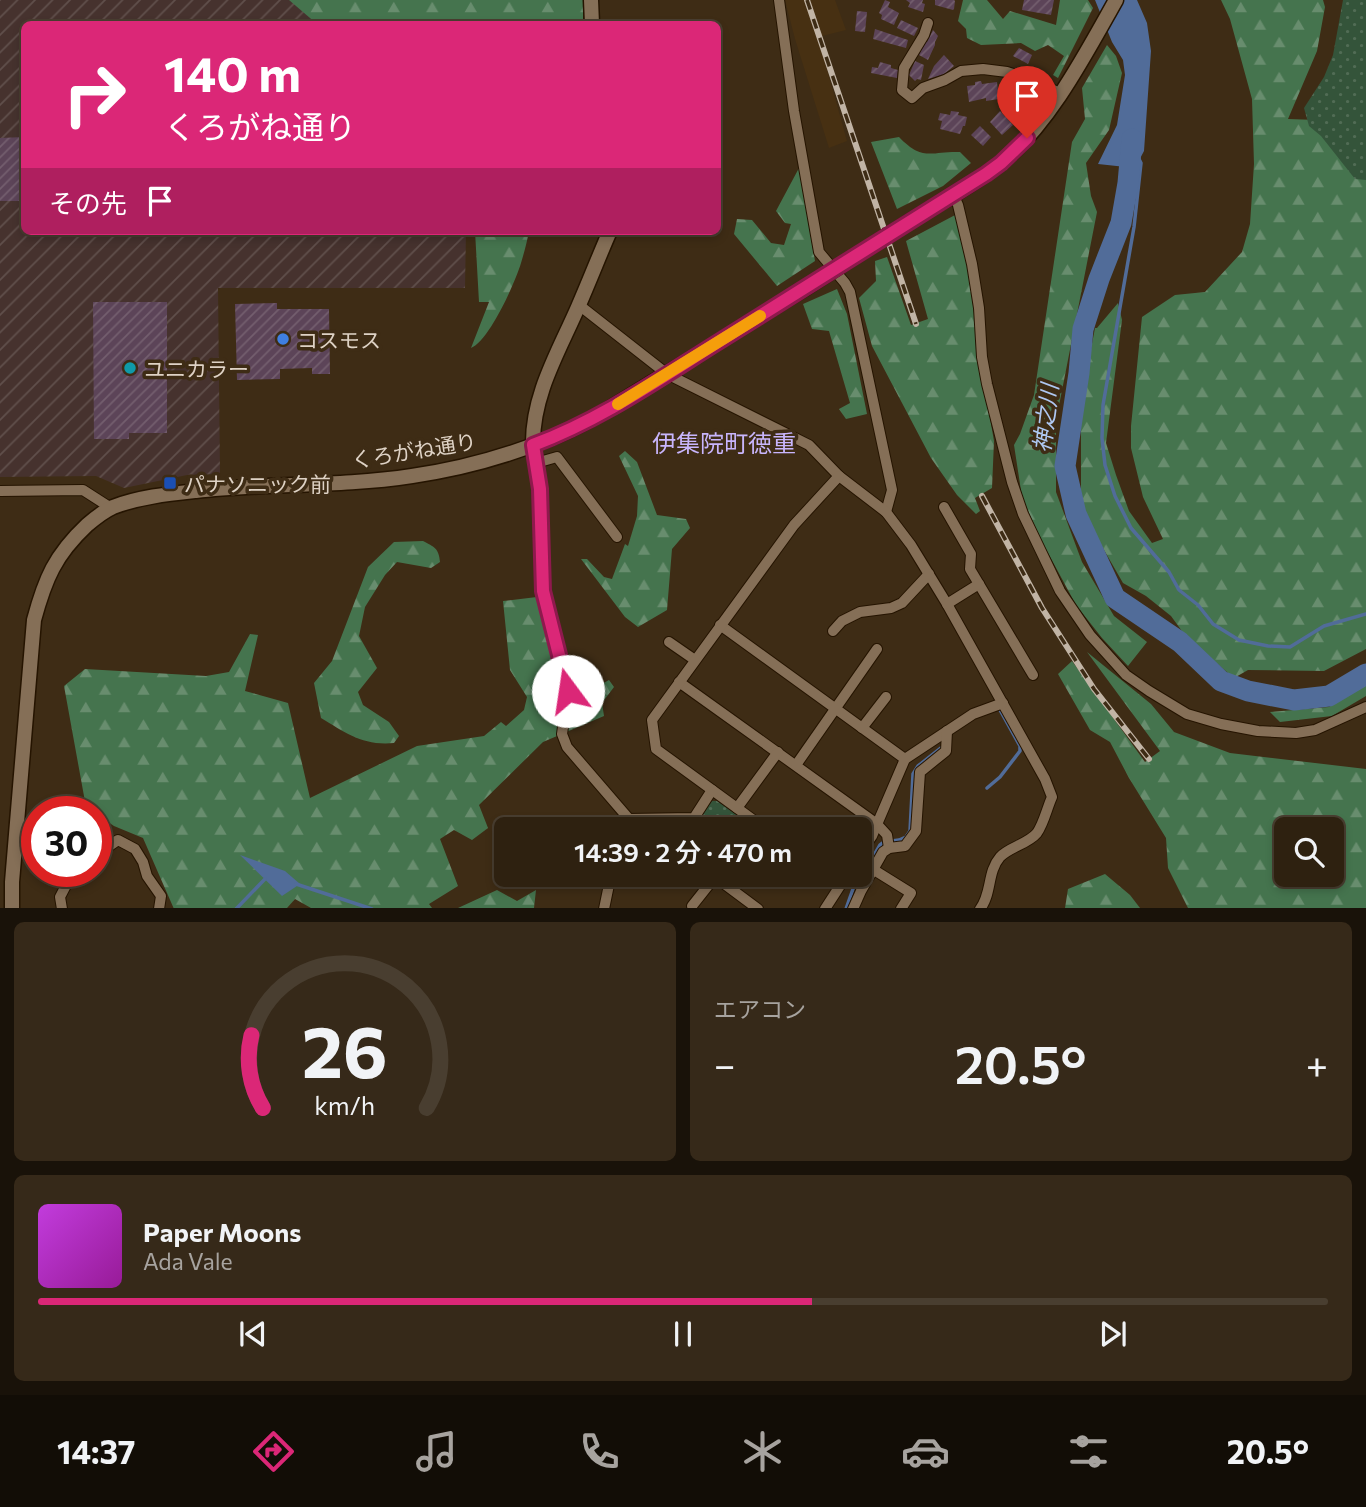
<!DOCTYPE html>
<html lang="ja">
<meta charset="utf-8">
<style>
body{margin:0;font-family:Commissioner,"Noto Sans JP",sans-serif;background:#362919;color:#f1f3f6;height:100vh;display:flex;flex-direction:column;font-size:26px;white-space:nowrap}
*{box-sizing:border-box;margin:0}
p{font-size:23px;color:#a7a39f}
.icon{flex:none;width:38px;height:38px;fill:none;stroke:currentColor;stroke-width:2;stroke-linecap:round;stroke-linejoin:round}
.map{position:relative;height:908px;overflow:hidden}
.sheet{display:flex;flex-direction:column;gap:14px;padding:14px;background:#191209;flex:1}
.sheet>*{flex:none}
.guide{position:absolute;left:21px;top:21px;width:700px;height:214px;border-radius:10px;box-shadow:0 4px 10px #0003,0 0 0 2px #493e30;background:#db2777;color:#fff;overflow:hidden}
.fabs{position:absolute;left:1274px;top:817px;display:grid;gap:14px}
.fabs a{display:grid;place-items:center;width:70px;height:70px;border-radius:10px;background:#2e2110;box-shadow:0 4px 10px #0003,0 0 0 2px #493e30;font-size:35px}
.speed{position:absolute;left:21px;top:796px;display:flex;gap:14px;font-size:35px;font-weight:700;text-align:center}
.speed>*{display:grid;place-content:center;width:91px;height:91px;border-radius:50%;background:#2e2110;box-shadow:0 4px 10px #0003,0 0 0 2px #493e30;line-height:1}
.speed .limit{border:10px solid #d22;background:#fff;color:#111}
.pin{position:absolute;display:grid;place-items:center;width:60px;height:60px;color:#fff;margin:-72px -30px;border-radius:50% 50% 50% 0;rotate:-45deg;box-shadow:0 0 7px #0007}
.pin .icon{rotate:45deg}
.me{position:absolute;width:77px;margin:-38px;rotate:346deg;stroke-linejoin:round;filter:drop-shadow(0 0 5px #0008)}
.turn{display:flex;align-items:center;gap:24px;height:147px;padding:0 28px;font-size:32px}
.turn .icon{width:91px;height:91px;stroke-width:2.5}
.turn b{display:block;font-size:49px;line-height:60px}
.then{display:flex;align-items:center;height:66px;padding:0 28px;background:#0003;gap:14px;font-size:26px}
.big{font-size:52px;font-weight:600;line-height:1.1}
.sheet .widget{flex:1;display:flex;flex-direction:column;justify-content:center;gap:10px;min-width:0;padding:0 24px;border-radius:10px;background:#362919}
.sheet .dial{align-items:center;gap:0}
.dial svg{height:182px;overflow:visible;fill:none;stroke:#493e30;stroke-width:7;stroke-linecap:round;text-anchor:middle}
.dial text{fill:#f1f3f6;stroke:none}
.song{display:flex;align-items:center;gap:21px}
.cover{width:84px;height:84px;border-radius:10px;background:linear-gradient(135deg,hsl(290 70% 55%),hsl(300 70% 35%))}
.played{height:7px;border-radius:4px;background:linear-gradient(90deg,#db2777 60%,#493e30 60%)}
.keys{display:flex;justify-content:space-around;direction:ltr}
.heat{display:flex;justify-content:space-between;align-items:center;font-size:38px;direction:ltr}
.sheet .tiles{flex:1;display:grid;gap:14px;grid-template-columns:1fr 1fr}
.widget:last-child{grid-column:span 2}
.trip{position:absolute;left:494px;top:817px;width:378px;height:70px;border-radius:10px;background:#2e2110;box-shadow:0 4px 10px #0003,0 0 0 2px #493e30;font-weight:600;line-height:70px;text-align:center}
.tab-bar{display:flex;height:112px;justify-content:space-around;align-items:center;background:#120d06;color:#a7a39f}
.tab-bar .icon{width:49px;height:49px}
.tab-bar .current{color:#db2777}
.tab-bar b{font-size:32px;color:#f1f3f6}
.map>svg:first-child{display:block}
.industrial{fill:url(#industrial-furrows)}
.built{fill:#473012}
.forest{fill:url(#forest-firs);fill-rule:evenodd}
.park{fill:url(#park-dots)}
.water{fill:#516c99}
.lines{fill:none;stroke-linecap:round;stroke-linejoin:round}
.stream{stroke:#516c99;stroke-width:3.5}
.river{stroke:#516c99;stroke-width:21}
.building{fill:url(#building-hatch)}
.street-casing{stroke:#251400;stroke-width:12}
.secondary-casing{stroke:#251400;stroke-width:17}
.street{stroke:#856f57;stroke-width:10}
.secondary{stroke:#856f57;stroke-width:14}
.rail-casing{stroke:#c1b4a5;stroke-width:6}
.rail{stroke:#3e2c15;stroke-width:3.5;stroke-dasharray:10;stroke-linecap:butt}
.secondary-bridge-casing{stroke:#251400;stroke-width:17;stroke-linecap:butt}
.secondary-bridge{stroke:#856f57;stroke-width:14}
.route-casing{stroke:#8e194d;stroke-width:18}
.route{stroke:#db2777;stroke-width:12}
.slow{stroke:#f59e0b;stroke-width:12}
.shop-dot{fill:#3f7fe0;stroke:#3e2c15;stroke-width:2.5}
.culture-dot{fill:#0f9aa8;stroke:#3e2c15;stroke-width:2.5}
.transit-dot{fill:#1a4fb4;stroke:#3e2c15;stroke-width:2.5}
.labels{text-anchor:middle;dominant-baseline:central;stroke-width:7;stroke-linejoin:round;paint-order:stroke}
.poi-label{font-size:21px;fill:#ded2c5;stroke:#3e2c15;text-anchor:start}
.street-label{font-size:21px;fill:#ded2c5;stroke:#3e2c15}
.water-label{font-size:23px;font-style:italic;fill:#afc8f2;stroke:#3e2c15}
.quarter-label{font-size:24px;fill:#c8b5fc;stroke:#3e2c15}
</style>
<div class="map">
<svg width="1366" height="909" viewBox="0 0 1366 909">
<defs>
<pattern id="industrial-furrows" width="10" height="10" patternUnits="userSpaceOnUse" patternTransform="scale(1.75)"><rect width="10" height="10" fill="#46322e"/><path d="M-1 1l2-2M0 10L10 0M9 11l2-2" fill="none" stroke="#604f4b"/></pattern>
<pattern id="forest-firs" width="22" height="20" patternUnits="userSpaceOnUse" patternTransform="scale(1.75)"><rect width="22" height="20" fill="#45744e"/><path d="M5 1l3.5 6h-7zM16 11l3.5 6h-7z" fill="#688d6e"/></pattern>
<pattern id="park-dots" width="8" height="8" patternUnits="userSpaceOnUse" patternTransform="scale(1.75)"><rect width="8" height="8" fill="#34543a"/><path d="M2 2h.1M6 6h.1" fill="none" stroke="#516c55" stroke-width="1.8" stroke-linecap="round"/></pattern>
<pattern id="building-hatch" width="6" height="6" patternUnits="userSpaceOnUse" patternTransform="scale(1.75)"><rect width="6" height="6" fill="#5c4458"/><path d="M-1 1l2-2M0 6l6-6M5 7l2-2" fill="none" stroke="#735e6e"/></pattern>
</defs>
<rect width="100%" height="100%" fill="#3e2c15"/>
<polygon class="industrial" points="0,0 299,0 325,24 24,24 24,231 466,231 465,288 218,288 220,474 187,475 124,488 96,476 0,477"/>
<polygon class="built" points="785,0 835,0 846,30 818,37 847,141 829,148 795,39"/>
<g class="forest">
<polygon points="289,0 583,0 583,24 317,24"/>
<polygon points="963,0 987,0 1003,19 1010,11 1056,25 1060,0 1088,0 1093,8 1058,78 1053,75 1064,56 1048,45 1035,51 1021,43 981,45 967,38 966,29 958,21"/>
<polygon points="1221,0 1323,0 1325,7 1317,51 1288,119 1317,120 1366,172 1366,649 1324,671 1248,670 1234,678 1187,638 1171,616 1146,596 1123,583 1081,510 1081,402 1095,328 1097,328 1118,303 1122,320 1106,443 1116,475 1129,511 1152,543 1163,539 1143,497 1131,448 1131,426 1142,317 1175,295 1205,292 1242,252 1250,224 1254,164 1252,99 1230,19"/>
<polygon points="1107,45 1116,56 1122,73 1109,130 1086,163 1091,196 1097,212 1056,421 1056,492 1082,562 1114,616 1147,642 1128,666 1102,638 1076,605 1040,538 1022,497 1014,445 1020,434 1034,395 1072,142 1085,119 1082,88"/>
<path d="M899,137C923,162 931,151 960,152L971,163L943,186L897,209L871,142Z"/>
<polygon points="799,168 815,261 777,286 734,234 737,219 752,220 771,243 784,245 791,224 785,223 776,211"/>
<polygon points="957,214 968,268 982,372 994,441 992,488 975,498 980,511 976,514 957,495 931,458 872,346 859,298 876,281 875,261 887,257 911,325 928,319 906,241"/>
<path d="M475,231H529C527,242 524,253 521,263C515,283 489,341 471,348L489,302H479Z"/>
<polygon points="837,289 847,314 867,414 846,419 839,409 850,403 829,331 812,329 803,304"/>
<polygon points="625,451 637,462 657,515 686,519 690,528 672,549 667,610 638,627 625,617 581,559 587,559 604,577 612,579 625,544 628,546 637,516 638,496 619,456"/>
<path d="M423,541C434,547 439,548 440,562L431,568L397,562L385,575L365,607L359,636L377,668L358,692L363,705L389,722L399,736L394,743C363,746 346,733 321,718L314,683L332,661L368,567L394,542Z"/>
<polygon points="537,597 549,640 575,675 589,691 609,680 614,687 602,703 604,716 543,742 479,805 488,828 472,840 454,830 440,839 458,886 429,904 432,908 311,908 295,899 287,908 174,909 143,838 114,826 96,814 96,812 86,807 64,686 85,669 206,676 229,672 250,634 258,635 245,691 288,703 310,798 417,746 484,736 501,722 506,726 524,710 527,697 510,670 503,601"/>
<path d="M1087,652L1151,704L1174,732L1230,753L1366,769V908H1188L1168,868L1166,838L1129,778L1110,742L1090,730L1058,674L1072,661L1145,762L1160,751ZM1286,830H1332V875H1286Z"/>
<polygon points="1366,685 1366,696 1332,716 1280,722 1270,712 1329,707"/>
<polygon points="1105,874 1130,895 1140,908 1065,908 1068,889"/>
<polygon points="497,890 517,901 536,890 534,908 458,908"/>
</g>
<g class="park">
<polygon points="1343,0 1366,0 1366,180 1355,179 1321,136 1309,126 1304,108 1324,77 1333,55"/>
<polygon points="712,801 717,801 744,820 746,826 743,829 692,829"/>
</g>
<g class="water">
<polygon points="1095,0 1137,0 1147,23 1151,51 1144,151 1135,168 1098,164 1117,125 1125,75 1123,60 1112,42"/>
<polygon points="240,855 285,871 300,884 282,896"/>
</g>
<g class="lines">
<g class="stream">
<polyline points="1138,157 1141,163 1134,227 1103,405 1102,438 1105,465 1115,496 1131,528 1169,572 1179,590 1198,605 1213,624 1239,640 1268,646 1290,647 1324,626 1366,614"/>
<polyline points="987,788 1000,777 1020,751 1020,746 1000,710"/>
<polyline points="296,884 372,909"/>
<polyline points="236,909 265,879"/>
<polyline points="846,909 854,886 866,869 880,845 884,842 899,840 906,837 910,831 913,774 918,766 941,748"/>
</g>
<polyline class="river" points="1132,139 1128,183 1121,223 1099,279 1083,329 1079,373 1065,466 1076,514 1115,598 1180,642 1221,681 1248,691 1294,700 1329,696 1366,674"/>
</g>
<g class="building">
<polygon points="885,0 890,2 888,7 899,13 894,25 881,19 882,15 879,13"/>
<polygon points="906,0 923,0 922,3 925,4 923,12 908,7 910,3"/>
<polygon points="935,0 954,0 955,1 954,9 953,10 935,5"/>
<polygon points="1024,0 1054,0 1051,15 1022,10"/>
<polygon points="857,11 867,12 865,32 855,31"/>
<polygon points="901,20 918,28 914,36 897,28"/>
<polygon points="875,29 908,40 906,48 873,39"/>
<polygon points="933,30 938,36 935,42 935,45 928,60 919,55 925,41 927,42"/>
<polygon points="1019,48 1032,55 1028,64 1013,56"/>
<polygon points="944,55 954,66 944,74 928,79 934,66"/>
<polygon points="915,61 924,65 921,80 917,79 915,81 909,75"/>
<polygon points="880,62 891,65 891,68 898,70 897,78 871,73 872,67 878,68"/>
<polygon points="981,81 982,84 997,82 999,99 986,101 986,98 969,102 967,86 975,85 975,82"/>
<polygon points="951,111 959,112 958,115 967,117 965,126 963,126 960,134 940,129 942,121 938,120 940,113 950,115"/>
<polygon points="1000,111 1013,125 1002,135 990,122"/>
<polygon points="980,126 991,137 983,146 971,135"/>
<polygon points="24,137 24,201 0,201 0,138"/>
<polygon points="93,302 167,302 167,433 129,433 129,439 94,439"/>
<polygon points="277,303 277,309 329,309 330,374 312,374 312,368 280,369 280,379 237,380 235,304"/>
</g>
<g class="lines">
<defs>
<g id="street">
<polyline points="779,0 794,111 819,252 845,283 850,292 892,490 886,512"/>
<polyline points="928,23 924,35 904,68 902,90 912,98 923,88 945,80 961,71 983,69 1007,72 1036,81 1061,94"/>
<polyline points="953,194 958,205 972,264 979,308 982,357 987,384 1012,482 1023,514 1060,591 1090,635 1126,675 1149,691 1187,714 1221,724 1258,731 1296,733 1315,730 1366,707"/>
<path d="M579,305L667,374L809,445L839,476L886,512L911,545L947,604L1045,779L1052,797C1047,808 1044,823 1037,833C1028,844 1009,847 1000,857C987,872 992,894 980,909"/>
<polyline points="533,445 540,489 543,591 568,691 562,734 567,747 629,819 626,830"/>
<polyline points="536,463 557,457 617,537"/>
<polyline points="0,491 83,490 111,508"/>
<polyline points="944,507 971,554 970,569 1033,675"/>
<polyline points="947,604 979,584"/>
<polyline points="720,625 905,759"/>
<polyline points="833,631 842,621 860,612 891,608 902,603 929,574"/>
<polyline points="669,642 695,660"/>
<polyline points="679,682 877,824 887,835 889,848"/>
<polyline points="862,728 886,697"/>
<polyline points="796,765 877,649"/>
<polyline points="737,808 778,752"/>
<polyline points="629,819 694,818 712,790"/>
<polyline points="767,830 656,749 652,720 794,525 839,476"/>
<polyline points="16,835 37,847"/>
<polyline points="96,855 118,840 135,849 143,862 147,876 161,896 159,909"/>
<polyline points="859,855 872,836 905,759 973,714 1003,703"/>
<polyline points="874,870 911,893 901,909"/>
<polyline points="717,875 715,877 758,909"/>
<polyline points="830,875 841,883"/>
<polyline points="692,906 715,877"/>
<polyline points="62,909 60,897 73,872"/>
<polyline points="604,909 611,875"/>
<polyline points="825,909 847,875"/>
<polyline points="853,909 861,891 883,852 889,848 905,846 916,831 920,772 946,751 947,731"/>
</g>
<g id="secondary">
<polyline points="591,0 592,24"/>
<path d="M909,222C939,203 973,185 1001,163C1050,123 1085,55 1116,0"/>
<path d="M533,445C532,395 559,351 578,307C589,282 599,256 610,231"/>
<path d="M12,909V882L34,620C45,579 55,555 87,525C94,519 104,511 113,507C139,497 168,494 196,491C267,483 340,487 412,476C461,469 508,456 554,437C589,423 620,402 651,383C703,352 753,320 804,289"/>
</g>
</defs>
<use href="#street" class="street-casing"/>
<use href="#secondary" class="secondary-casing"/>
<use href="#street" class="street"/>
<use href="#secondary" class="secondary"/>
<defs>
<g id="rail">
<polyline points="807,0 916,324"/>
<polyline points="982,496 1042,608 1094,689 1149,759"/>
</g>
</defs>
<use href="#rail" class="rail-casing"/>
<use href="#rail" class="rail"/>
<defs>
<polyline id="secondary-bridge" points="804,289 909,222"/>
</defs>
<use href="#secondary-bridge" class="secondary-bridge-casing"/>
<use href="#secondary-bridge" class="secondary-bridge"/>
</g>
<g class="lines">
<defs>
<path id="route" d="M568,691L543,591L540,489L533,445C598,421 656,381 715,344C805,288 895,231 986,174L1001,163L1027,138"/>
</defs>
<use href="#route" class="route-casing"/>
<use href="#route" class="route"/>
<polyline class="slow" points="618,404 760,316"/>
</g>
<circle class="shop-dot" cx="283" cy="339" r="7"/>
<circle class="culture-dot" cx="130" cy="368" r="7"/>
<rect class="transit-dot" x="163" y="476" width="14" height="14" rx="3.5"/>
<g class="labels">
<g class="poi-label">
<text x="297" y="339">コスモス</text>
<text x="144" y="368">ユニカラー</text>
<text x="184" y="483">パナソニック前</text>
</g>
<g class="street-label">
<text transform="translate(414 450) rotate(-9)">くろがね通り</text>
</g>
<g class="water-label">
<text transform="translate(1045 418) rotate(-83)">神之川</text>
</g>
<g class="quarter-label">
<text x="724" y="442">伊集院町徳重</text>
</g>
</g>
</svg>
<div class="fabs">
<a><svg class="icon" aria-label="search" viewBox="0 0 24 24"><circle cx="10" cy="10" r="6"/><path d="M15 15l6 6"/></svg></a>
</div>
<div class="speed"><div class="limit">30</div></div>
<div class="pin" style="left:1027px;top:138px;background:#d93025"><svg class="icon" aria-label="arrive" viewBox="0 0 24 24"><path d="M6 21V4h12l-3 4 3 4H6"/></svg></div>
<svg class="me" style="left:568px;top:691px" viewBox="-20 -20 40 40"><circle r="19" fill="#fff"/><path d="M0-13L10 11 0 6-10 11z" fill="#db2777"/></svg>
<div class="trip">14:39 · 2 分 · 470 m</div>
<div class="guide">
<div class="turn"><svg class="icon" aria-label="right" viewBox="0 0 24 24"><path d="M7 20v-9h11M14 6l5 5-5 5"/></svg><div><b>140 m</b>くろがね通り</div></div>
<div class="then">その先<svg class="icon" aria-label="arrive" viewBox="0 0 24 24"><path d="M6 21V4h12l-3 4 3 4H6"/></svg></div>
</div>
</div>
<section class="sheet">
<div class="tiles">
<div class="widget dial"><svg viewBox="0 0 100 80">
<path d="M14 69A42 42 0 1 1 86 69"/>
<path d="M14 69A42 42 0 0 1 9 37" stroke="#db2777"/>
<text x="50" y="56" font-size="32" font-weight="700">26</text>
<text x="50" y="72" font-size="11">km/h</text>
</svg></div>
<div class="widget"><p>エアコン</p>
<div class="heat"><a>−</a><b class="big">20.5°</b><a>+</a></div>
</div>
<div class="widget">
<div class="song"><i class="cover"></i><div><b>Paper Moons</b><p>Ada Vale</p></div></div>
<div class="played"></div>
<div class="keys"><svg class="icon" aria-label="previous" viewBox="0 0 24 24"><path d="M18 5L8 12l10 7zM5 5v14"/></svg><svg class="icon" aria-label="pause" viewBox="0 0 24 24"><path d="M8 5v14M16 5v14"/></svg><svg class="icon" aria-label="next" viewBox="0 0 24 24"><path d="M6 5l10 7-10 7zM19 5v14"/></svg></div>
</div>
</div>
</section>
<nav class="tab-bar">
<b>14:37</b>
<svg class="icon current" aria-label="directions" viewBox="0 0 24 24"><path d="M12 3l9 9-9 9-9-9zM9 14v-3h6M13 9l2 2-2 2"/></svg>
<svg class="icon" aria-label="music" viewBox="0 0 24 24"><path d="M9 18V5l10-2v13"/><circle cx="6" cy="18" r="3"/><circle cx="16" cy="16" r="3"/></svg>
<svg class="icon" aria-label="phone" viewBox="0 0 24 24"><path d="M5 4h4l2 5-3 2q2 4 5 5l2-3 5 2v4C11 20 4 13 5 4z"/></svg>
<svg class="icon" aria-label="climate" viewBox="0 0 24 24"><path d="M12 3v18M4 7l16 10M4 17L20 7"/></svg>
<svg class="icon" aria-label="car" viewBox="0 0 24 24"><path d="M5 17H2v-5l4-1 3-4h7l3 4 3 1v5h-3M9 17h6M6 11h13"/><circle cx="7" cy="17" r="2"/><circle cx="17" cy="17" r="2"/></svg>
<svg class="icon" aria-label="filters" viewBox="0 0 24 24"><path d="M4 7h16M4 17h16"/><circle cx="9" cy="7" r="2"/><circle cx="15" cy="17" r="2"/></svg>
<b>20.5°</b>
</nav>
